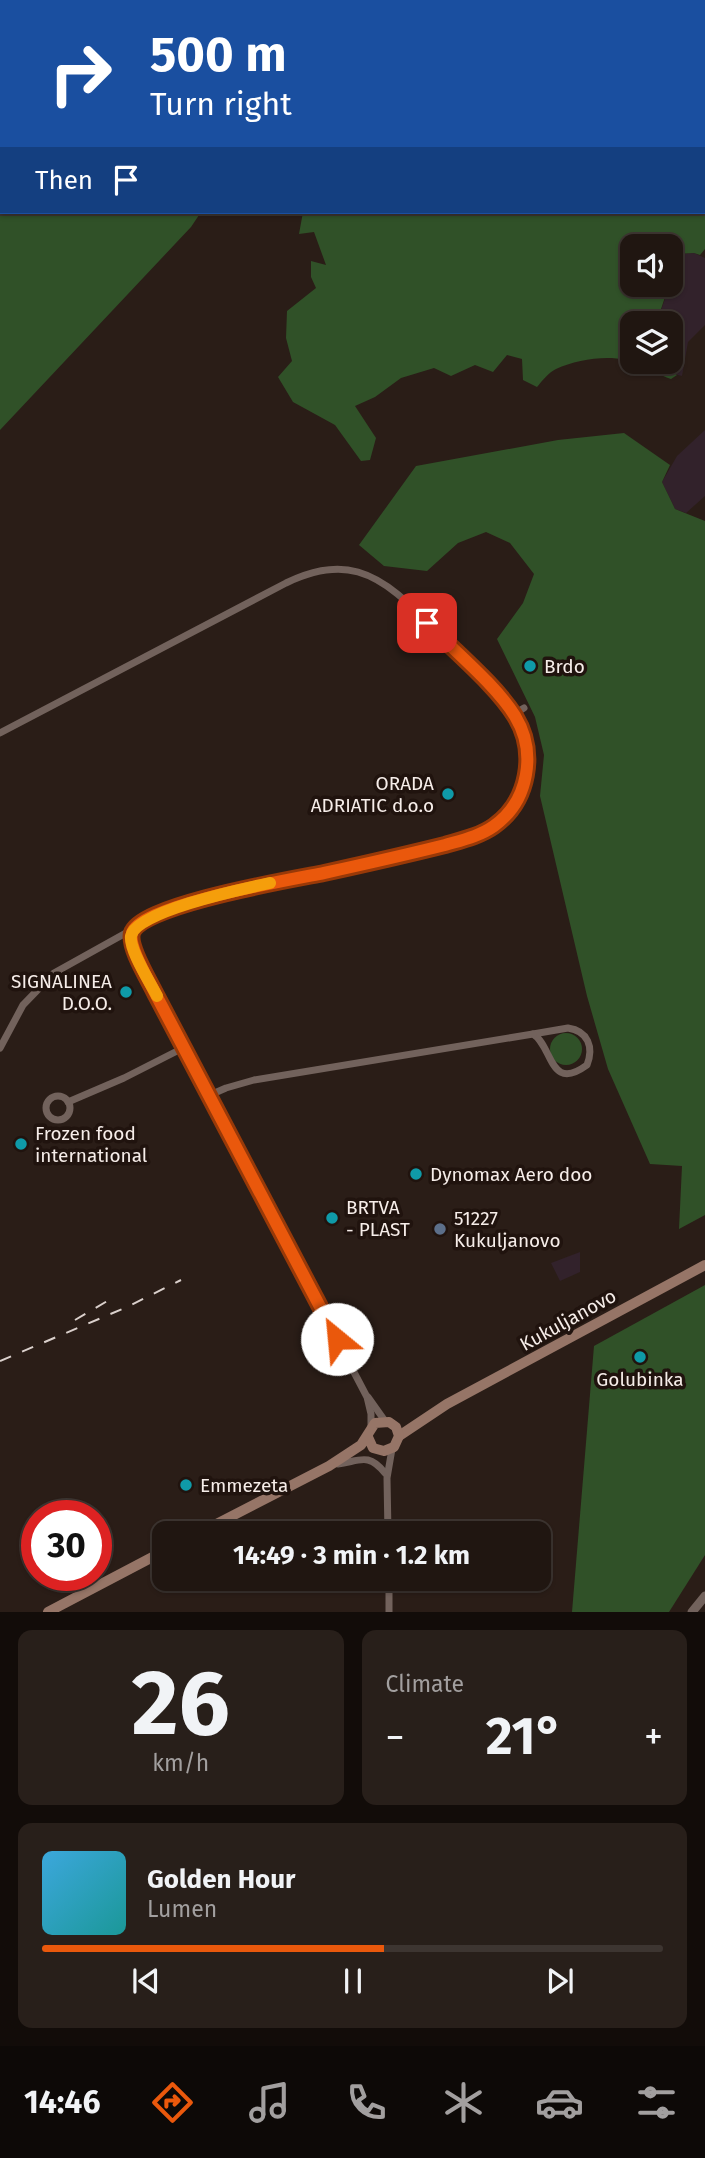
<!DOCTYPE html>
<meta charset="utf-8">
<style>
body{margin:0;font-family:"Fira Sans",sans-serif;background:#281f1a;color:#f1f3f6;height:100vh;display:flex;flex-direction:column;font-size:26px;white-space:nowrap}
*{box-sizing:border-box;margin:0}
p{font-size:23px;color:#a29f9f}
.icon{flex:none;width:38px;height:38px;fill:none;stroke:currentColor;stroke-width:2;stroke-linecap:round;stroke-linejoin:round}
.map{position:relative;height:1612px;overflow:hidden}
.drawer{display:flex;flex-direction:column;gap:18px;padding:18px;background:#120c09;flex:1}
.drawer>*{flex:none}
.banner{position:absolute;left:0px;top:0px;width:705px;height:214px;box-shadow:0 2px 5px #0004,0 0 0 2px #3d3531;background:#1a4fa0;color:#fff;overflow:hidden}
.buttons{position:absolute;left:620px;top:234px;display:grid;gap:14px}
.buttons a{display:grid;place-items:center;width:63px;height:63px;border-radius:14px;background:#201611;box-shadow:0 2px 5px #0004,0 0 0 2px #3d3531;font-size:35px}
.speed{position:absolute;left:21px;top:1500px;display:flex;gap:14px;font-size:35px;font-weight:700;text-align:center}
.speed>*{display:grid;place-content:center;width:91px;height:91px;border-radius:50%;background:#201611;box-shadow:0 2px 5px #0004,0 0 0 2px #3d3531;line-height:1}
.speed .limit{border:10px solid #d22;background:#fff;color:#111}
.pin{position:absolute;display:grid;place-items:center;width:60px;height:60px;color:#fff;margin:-30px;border-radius:14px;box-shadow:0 4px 10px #0006}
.me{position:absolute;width:77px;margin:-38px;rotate:332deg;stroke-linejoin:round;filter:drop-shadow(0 0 5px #0008)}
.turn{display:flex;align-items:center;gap:24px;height:147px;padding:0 35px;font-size:32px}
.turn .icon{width:91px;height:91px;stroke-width:2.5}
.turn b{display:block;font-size:49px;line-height:60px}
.then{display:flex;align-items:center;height:66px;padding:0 35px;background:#0003;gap:14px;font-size:26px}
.big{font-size:52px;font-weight:700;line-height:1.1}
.drawer .tile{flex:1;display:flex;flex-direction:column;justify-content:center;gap:10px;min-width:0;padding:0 24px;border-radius:14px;background:#281f1a}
.drawer .dial{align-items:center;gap:0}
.dial b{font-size:91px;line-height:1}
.song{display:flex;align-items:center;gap:21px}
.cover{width:84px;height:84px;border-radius:10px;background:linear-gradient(135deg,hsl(200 70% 55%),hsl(180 70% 35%))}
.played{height:7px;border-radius:4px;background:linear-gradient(90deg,#ea580c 55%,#3d3531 55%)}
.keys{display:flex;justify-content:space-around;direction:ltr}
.heat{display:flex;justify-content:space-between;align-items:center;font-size:38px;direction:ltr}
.drawer .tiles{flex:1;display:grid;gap:18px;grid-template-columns:1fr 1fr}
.tile:last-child{grid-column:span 2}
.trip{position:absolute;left:152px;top:1521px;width:399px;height:70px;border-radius:14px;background:#201611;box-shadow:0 2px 5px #0004,0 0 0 2px #3d3531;font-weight:700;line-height:70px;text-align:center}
.tabs{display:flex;height:112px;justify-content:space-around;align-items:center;background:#0d0907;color:#a29f9f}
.tabs .icon{width:49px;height:49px}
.tabs .on{color:#ea580c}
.tabs b{font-size:32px;color:#f1f3f6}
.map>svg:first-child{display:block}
.industrial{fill:#32222b}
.green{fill:#305128}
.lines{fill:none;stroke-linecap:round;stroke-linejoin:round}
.minor{stroke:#72625c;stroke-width:7}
.tertiary{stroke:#72625c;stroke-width:9}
.secondary{stroke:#967567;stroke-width:10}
.rail{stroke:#dad0cc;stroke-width:2;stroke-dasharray:12 12;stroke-linecap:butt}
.route-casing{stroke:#983908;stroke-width:18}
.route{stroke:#ea580c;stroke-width:12}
.slow{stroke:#f59e0b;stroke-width:12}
.culture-dot{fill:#0f9aa8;stroke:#20130e;stroke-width:2.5}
.service-dot{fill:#5c6f8a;stroke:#20130e;stroke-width:2.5}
.labels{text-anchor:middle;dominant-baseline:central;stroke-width:7;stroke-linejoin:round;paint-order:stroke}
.poi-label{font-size:19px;fill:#f6ede9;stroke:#20130e;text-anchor:start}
.street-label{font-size:19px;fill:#f6ede9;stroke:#20130e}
</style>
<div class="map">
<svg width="705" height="1612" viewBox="0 0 705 1612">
<rect width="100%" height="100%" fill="#2a1d17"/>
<g class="industrial">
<polygon points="694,253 705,258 705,325 688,342 682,376 674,374 657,362 670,362 670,324 656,324 670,285 675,254"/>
<polygon points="705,430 705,496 686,513 675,509 662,482 677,456"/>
<polygon points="580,1252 580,1272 560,1281 551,1263"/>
</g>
<g class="green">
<path d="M0,0H705V249L700,255L694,253L675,254L670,280V247H632V285H669L656,324H632V362H657L677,375L671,379C659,375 652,370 641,365C617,353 581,358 556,369C549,372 542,381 537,387L523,380L522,359L507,355L493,372L475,365L451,376L434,368L401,378L375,397L355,406L376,438L370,460L361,461L335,425L293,402L278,377L292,361L286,338L287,311L316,288L311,277V261L326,265L314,232L299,234L303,212H704V2H2V212H201L191,227L0,430Z"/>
<polygon points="624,433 670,465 662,482 675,509 705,521 705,1215 679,1229 682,1166 650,1164 608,1069 587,996 540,796 544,755 535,717 497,639 523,603 534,574 510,543 486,532 458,543 427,571 384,566 359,545 416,466 558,440"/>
<circle cx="566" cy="1049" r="16"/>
<polygon points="705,1285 705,1555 669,1612 572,1612 594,1346"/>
</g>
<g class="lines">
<g class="minor">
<polyline points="409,605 416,597"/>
<polyline points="514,714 524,708"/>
<path d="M0,733L286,583C309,572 333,565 358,572C393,582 419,615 444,640C481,677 541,720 525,779C521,795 513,808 502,820C478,842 439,847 408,854C372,862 336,871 299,878C250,888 197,894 151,919C145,922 133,926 131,935C128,948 149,980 155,993L367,1397L371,1414V1426"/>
<path d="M568,1028C588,1031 594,1047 587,1065C549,1093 553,1046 533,1034Z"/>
<polyline points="0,1048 23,1005 54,973 133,929"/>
<polyline points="210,1095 226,1088 254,1080 533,1034"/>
<circle cx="58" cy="1108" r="12"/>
<polyline points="68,1102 124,1078 185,1047"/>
<polyline points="368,1397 385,1421"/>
<path d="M338,1464C360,1461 368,1452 385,1473"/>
<polyline points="388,1533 387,1478 392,1449"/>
<polyline points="389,1578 389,1612"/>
</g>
<polyline class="tertiary" points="692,1612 705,1596"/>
<g class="secondary">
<polyline points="399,1436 447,1404 705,1265"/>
<polyline points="199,1533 329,1466 361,1445 375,1423 389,1422 396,1427 399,1436 394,1447 384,1451 373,1448 368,1437"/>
<polyline points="48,1612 164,1551"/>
</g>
<g class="rail">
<polyline points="75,1320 109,1300"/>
<polyline points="0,1361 127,1307 181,1280"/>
</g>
</g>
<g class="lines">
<defs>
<path id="route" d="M337,1339L155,993C149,980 128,947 132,933C139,905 294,879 324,873C365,864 405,855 445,845C462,840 480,836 494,826C529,801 537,752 515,716C495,684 454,651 427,623"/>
</defs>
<use href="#route" class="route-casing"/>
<use href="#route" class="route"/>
<path class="slow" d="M157,996C150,982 129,950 131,936C135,911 247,888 270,883"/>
</g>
<g class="culture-dot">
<circle cx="530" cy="666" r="7"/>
<circle cx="448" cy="794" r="7"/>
<circle cx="126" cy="992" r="7"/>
<circle cx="21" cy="1144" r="7"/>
<circle cx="416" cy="1174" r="7"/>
<circle cx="332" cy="1218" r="7"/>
<circle cx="640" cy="1357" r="7"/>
<circle cx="186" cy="1485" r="7"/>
</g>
<circle class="service-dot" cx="440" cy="1229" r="7"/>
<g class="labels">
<g class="poi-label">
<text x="544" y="666">Brdo</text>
<text x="434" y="783" text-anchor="end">ORADA<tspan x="434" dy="22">ADRIATIC d.o.o</tspan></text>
<text x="112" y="981" text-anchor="end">SIGNALINEA<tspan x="112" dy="22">D.O.O.</tspan></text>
<text x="35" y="1133">Frozen food<tspan x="35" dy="22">international</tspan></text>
<text x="430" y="1174">Dynomax Aero doo</text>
<text x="346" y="1207">BRTVA<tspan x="346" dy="22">- PLAST</tspan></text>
<text x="454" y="1218">51227<tspan x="454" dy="22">Kukuljanovo</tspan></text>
<text x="640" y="1379" text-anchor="middle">Golubinka</text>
<text x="200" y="1485">Emmezeta</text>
</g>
<g class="street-label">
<text transform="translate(568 1320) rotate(-29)">Kukuljanovo</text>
</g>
</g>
</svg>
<div class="buttons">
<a><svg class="icon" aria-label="sound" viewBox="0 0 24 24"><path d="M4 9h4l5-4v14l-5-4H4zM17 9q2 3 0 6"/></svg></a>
<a><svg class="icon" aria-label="layers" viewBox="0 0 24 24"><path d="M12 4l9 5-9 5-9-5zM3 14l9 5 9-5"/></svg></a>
</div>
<div class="speed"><div class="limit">30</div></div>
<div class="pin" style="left:427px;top:623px;background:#d93025"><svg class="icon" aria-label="arrive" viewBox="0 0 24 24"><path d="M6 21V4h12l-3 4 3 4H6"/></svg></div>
<svg class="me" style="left:337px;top:1339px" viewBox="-20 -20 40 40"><circle r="19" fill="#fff"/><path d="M0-13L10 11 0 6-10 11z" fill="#ea580c"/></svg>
<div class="trip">14:49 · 3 min · 1.2 km</div>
<div class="banner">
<div class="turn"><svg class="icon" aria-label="right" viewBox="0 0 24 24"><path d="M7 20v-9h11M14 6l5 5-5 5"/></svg><div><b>500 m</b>Turn right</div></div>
<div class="then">Then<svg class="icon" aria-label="arrive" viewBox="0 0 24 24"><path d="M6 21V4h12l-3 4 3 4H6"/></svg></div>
</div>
</div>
<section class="drawer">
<div class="tiles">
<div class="tile dial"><b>26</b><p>km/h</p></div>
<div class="tile"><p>Climate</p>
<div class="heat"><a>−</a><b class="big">21°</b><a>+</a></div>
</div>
<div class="tile">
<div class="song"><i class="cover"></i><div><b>Golden Hour</b><p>Lumen</p></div></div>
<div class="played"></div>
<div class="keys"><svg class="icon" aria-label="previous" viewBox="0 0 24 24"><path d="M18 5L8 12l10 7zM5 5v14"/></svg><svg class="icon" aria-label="pause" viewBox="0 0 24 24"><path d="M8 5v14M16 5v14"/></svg><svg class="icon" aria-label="next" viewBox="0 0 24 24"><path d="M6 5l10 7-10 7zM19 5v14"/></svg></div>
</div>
</div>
</section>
<nav class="tabs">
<b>14:46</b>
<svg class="icon on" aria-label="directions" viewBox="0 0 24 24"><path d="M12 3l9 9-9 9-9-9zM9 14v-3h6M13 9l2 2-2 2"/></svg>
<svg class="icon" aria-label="music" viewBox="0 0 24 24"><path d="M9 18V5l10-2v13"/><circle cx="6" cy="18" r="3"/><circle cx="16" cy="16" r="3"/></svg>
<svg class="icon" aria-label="phone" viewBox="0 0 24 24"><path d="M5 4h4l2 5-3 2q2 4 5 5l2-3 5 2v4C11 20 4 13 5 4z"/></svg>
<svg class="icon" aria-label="climate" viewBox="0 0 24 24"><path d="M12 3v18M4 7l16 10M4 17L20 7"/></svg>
<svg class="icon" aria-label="car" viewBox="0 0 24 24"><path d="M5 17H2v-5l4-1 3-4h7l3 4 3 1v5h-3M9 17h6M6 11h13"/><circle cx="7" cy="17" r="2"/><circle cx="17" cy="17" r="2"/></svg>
<svg class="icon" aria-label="filters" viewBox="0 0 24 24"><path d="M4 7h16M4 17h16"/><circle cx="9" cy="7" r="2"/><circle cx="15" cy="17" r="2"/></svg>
</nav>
